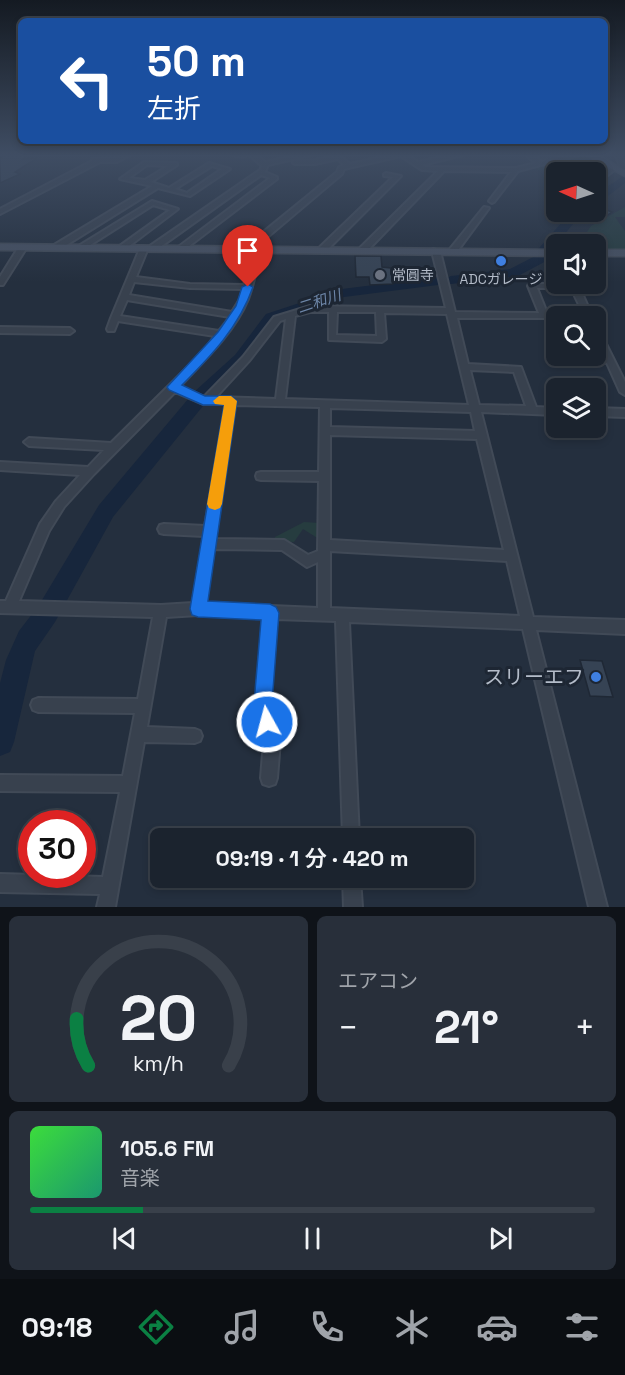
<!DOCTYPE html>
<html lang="ja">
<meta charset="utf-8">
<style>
body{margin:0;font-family:"Space Grotesk","Noto Sans JP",sans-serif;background:#282f3a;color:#f1f3f6;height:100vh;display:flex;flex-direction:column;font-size:22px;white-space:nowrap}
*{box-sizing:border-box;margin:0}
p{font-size:20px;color:#a0a4aa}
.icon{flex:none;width:33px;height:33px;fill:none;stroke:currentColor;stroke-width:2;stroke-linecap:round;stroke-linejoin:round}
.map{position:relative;height:907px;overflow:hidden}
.side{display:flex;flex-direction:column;gap:9px;padding:9px;background:#0f1319;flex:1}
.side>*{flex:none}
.hud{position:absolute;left:18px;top:18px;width:590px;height:126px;border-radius:9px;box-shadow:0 3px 9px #0003,0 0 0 2px #39404a;background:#1a4fa0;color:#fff;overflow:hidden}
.needle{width:39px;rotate:273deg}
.tools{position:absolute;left:546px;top:162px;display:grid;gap:12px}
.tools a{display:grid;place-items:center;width:60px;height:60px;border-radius:9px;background:#1b232e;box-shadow:0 3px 9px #0003,0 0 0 2px #39404a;font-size:30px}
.speed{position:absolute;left:18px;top:810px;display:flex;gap:12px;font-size:30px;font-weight:700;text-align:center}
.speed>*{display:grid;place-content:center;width:78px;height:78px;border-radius:50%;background:#1b232e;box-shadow:0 3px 9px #0003,0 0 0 2px #39404a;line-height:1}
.speed .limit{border:9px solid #d22;background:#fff;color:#111}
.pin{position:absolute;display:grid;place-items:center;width:51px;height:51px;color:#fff;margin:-62px -26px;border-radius:50% 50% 50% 0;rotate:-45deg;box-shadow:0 0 6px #0007}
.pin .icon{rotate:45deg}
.me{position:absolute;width:66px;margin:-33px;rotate:353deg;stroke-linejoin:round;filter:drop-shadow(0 0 4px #0008)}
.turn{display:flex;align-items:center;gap:21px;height:126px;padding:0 30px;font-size:27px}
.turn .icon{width:78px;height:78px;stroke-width:2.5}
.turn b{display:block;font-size:42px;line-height:51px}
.big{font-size:45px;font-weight:600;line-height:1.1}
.side .card{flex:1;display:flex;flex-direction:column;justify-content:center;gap:9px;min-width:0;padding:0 21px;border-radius:9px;background:#282f3a}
.side .dial{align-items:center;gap:0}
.dial svg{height:156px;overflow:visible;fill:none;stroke:#39404a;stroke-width:7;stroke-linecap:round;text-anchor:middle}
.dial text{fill:#f1f3f6;stroke:none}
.song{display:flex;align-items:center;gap:18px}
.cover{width:72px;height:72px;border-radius:9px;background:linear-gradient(135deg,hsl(120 70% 55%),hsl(160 70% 35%))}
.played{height:6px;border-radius:3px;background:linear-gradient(90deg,#0b8043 20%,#39404a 20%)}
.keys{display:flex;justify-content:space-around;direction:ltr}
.heat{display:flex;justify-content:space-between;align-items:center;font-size:33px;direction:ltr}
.side .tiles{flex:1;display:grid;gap:9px;grid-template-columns:1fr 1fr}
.card:last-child{grid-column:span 2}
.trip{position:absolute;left:150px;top:828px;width:324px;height:60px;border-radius:9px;background:#1b232e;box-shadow:0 3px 9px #0003,0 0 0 2px #39404a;font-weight:600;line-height:60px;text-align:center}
.tabs{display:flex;height:96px;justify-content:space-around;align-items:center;background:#0b0e12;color:#a0a4aa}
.tabs .icon{width:42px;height:42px}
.tabs .selected{color:#0b8043}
.tabs b{font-size:27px;color:#f1f3f6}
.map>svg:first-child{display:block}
.green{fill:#263c3f}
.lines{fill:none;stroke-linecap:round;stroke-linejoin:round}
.river{fill:#17263c;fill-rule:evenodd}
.building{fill:#364354;stroke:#1f2835;stroke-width:1.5}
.street-casing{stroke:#414a57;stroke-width:4}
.secondary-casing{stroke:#414a57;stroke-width:3}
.street{fill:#38414e;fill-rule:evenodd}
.secondary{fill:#465061;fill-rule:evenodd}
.route{fill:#1a73e8;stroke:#114b97;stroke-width:1.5}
.slow{fill:#f59e0b}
.shop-dot{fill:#3f7fe0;stroke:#1d2633;stroke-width:2}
.worship-dot{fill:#6b7280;stroke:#1d2633;stroke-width:2}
.labels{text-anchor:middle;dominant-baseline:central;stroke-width:6;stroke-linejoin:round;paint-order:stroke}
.far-poi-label{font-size:14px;fill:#b4bcc9;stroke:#1d2633;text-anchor:start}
.far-water-label{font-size:15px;font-style:italic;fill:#6d86a8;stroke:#1d2633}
.near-poi-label{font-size:20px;fill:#b4bcc9;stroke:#1d2633;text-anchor:end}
</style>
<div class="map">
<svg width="625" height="907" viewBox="0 0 625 907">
<rect width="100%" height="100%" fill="#242f3e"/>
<g class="green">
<polygon points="583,155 607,168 596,176 596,172 538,170 535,166"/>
<polygon points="625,207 625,217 615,217 625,231 625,251 596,251 596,244 579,244 591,226"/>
<polygon points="304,522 319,523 319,539 303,529 294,542 275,541 275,537"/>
</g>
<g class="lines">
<g class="river">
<polygon points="625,175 625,183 600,202 596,203 596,194"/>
<polygon points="571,212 583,212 549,253 552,256 550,259 518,276 451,284 445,282 438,285 344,297 276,320 247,363 207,401 113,517 55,622 35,651 14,742 10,752 0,756 0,683 6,660 19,631 39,605 99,505 194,392 235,355 266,314 342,289 438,277 444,279 451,276 510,269 541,253 538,250 540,247"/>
</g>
</g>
<g class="building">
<polygon points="5,155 27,155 23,159 37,158 15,172 20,174 0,183 0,159"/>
<polygon points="596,206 612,212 596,223 571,212 596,212"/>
<polygon points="355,256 381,256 382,267 391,268 393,284 370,285 369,277 356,277"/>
<polygon points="580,660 602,661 613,697 590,696"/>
</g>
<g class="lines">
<defs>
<g id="street">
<polygon points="122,155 130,155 117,162 100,162 0,214 0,209 92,161 92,159 116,158"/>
<polygon points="232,155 246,155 243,157"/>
<polygon points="249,155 256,155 265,162 299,155 311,155 268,165 265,172 277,177 277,179 184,250 177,248 270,178 261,175 156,250 150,250 150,246 260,170 262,166"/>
<polygon points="339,155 350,164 391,155 407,155 418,162 451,155 463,155 422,165 425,167 516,168 536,163 528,157 531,155 540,155 535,157 542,162 569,155 579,155 518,171 494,202 492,203 489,201 511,172 444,171 366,252 360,252 360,248 438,171 422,170 401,156 344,169 342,174 251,251 245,251 245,247 337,172 339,167 344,165 338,159 315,164 295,164 293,163 293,161 315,160"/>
<polygon points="616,155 622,155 625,169 619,172 616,170 620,167"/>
<path d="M144,162L177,163V165L151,182L169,188L209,163L230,169L190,196L158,188L60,249H54V245L152,186L120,179ZM147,165L168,166L145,180L129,178ZM212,166L222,169L187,193L175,189Z"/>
<polygon points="612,167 617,168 596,184 596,179"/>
<polygon points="386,173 401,176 325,252 319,252 319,248 393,177 384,176 384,174"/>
<polygon points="152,201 178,209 124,250 117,248 170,210 153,205 84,249 77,247"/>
<polygon points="484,207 489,208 456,253 450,253 450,249"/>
<polygon points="20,245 27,247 3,285 0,285 0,277"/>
<path d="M141,246L148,248L136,277L190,284L244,285L254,249L258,247L262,249C257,265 254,283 248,299C235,331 205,360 180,386L204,397L243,357L274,317L310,306L446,308L432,251L433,249L440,251L455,312L539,313L528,286L529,284H578L592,316H556V318H457L468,364L521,367L536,407L556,408V415L481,412L533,617L625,620V634L536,630L607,907H589L523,629L349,622L359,838H343L336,621L276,619L270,703L280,741L277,778L275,784L269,786L263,784L261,778L264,741L256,703L263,618L198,615L166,617L147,727L195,729L200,731L202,736L200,741L195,743L144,742L115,907H97L100,894L0,892V874L103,877L120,792L0,791V775L123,776L135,713L38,712L33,710L31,705L33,700L38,698L138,699L153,617L0,613V601H6L40,524L56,501L80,475L0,470V462L88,467L104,450L29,446L24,442L29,438L111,443L202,353L215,336L118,321L114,331H108L107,329L111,318ZM134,282L190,288L243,289L240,299L232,312L129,295ZM537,288H571L583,313H547ZM127,300L230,317L219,331L120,316ZM310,312H329V340L382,342L386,339L384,313L447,314L469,405L285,399L295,316ZM337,312H376L377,336L336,335ZM286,319L276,399L216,397L249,361L280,321ZM470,370L514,372L526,406L479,405ZM175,392L203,404H226L205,526L164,524L160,525L158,529L160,533L164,534L204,536L193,603L161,605L19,601L49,531L64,507L94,474ZM235,405L320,407L319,472H261L257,473L256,476L257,479L261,480L319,481L318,551L308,555L284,540L215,539ZM330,408L471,412L475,431L330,427ZM330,435L477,439L504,550L330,540ZM213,549L282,550L307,567L318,562V608L205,603ZM330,551L507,561L520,616L330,608Z"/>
<polygon points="0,327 70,328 74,331 70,334 0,333"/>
<polygon points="596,329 600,332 625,382 625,395 620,392 607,363 583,359 579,356 603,357 596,340"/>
<polygon points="596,408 625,409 625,417 596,416"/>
<polygon points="343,878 360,878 362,907 344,907"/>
</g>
<g id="secondary">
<polygon points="586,155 597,155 625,170 625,176"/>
<polygon points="0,244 556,250 556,256 0,250"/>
<rect x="596" y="250" width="29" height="6"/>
</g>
</defs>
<use href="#street" class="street-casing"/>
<use href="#secondary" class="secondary-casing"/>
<use href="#street" class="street"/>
<use href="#secondary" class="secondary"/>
</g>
<linearGradient id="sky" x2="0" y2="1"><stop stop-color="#141a22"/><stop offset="0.55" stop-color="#3f4d63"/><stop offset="1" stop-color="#3f4d63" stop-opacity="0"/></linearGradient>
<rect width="625" height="282" fill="url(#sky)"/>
<path class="route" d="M248,284L253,287C239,327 211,356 182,385L205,396H231L237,401L208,601L270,604L276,607L279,613L272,703L277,722L274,729L267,731L261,729L254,703L261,620L198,617L192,615L190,609L224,405H203L169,390L167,387L218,332L236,306L242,287Z"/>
<polygon class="slow" points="219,396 231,396 237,401 222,504 220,508 215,510 209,508 207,504 224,405 215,404 213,401"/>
<g class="shop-dot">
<circle cx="501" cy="261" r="6"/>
<circle cx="596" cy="677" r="6"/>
</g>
<circle class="worship-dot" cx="380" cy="275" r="6"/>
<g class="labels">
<g class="far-poi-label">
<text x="392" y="275">常圓寺</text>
<text x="501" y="279" text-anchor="middle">ADCガレージ</text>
</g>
<g class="far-water-label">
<text transform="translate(319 301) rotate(-18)">二和川</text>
</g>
<g class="near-poi-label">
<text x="584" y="677">スリーエフ</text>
</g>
</g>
</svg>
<div class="tools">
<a><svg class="needle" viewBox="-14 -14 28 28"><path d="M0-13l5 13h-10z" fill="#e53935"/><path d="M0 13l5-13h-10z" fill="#a0a4aa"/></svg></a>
<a><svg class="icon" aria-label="sound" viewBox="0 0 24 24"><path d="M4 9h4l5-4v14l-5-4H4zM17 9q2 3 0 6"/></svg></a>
<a><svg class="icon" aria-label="search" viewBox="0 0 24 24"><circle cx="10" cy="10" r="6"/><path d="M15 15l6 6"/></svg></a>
<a><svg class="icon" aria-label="layers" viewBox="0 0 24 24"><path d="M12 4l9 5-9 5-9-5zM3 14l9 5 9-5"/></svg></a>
</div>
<div class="speed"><div class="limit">30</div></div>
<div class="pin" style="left:248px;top:287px;background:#d93025"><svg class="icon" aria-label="arrive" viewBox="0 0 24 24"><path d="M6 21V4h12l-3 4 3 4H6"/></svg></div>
<svg class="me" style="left:267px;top:722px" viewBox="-20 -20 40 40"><circle r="17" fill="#1a73e8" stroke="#fff" stroke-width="3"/><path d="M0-11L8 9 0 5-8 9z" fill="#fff"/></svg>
<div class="trip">09:19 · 1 分 · 420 m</div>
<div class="hud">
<div class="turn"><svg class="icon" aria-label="left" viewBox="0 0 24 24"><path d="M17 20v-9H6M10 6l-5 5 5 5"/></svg><div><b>50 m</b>左折</div></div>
</div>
</div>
<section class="side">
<div class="tiles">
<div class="card dial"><svg viewBox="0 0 100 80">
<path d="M14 69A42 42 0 1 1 86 69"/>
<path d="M14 69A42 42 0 0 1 8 45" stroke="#0b8043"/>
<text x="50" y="56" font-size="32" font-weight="700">20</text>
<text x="50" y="72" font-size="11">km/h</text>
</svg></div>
<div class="card"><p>エアコン</p>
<div class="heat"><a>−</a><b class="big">21°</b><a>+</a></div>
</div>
<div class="card">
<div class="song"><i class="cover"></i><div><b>105.6 FM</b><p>音楽</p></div></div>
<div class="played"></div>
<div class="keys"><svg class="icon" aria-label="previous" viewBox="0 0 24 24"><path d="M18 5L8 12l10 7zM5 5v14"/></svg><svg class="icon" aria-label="pause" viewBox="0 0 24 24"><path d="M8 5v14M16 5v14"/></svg><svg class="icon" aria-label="next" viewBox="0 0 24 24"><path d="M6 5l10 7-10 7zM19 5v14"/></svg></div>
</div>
</div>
</section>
<nav class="tabs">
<b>09:18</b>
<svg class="icon selected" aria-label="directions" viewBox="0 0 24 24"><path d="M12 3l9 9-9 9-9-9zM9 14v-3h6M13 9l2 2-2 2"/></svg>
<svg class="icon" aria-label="music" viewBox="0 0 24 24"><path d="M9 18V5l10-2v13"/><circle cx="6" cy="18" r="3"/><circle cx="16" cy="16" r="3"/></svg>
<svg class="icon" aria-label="phone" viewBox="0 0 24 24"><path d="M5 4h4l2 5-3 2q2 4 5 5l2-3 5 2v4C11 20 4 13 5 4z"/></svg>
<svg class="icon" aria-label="climate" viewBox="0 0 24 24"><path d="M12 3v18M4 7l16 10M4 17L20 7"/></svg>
<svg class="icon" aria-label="car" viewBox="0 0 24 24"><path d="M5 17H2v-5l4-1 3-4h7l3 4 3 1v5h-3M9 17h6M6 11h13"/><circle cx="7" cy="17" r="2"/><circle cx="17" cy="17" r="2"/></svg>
<svg class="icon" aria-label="filters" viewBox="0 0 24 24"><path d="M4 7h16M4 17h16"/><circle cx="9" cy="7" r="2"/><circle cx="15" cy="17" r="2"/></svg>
</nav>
